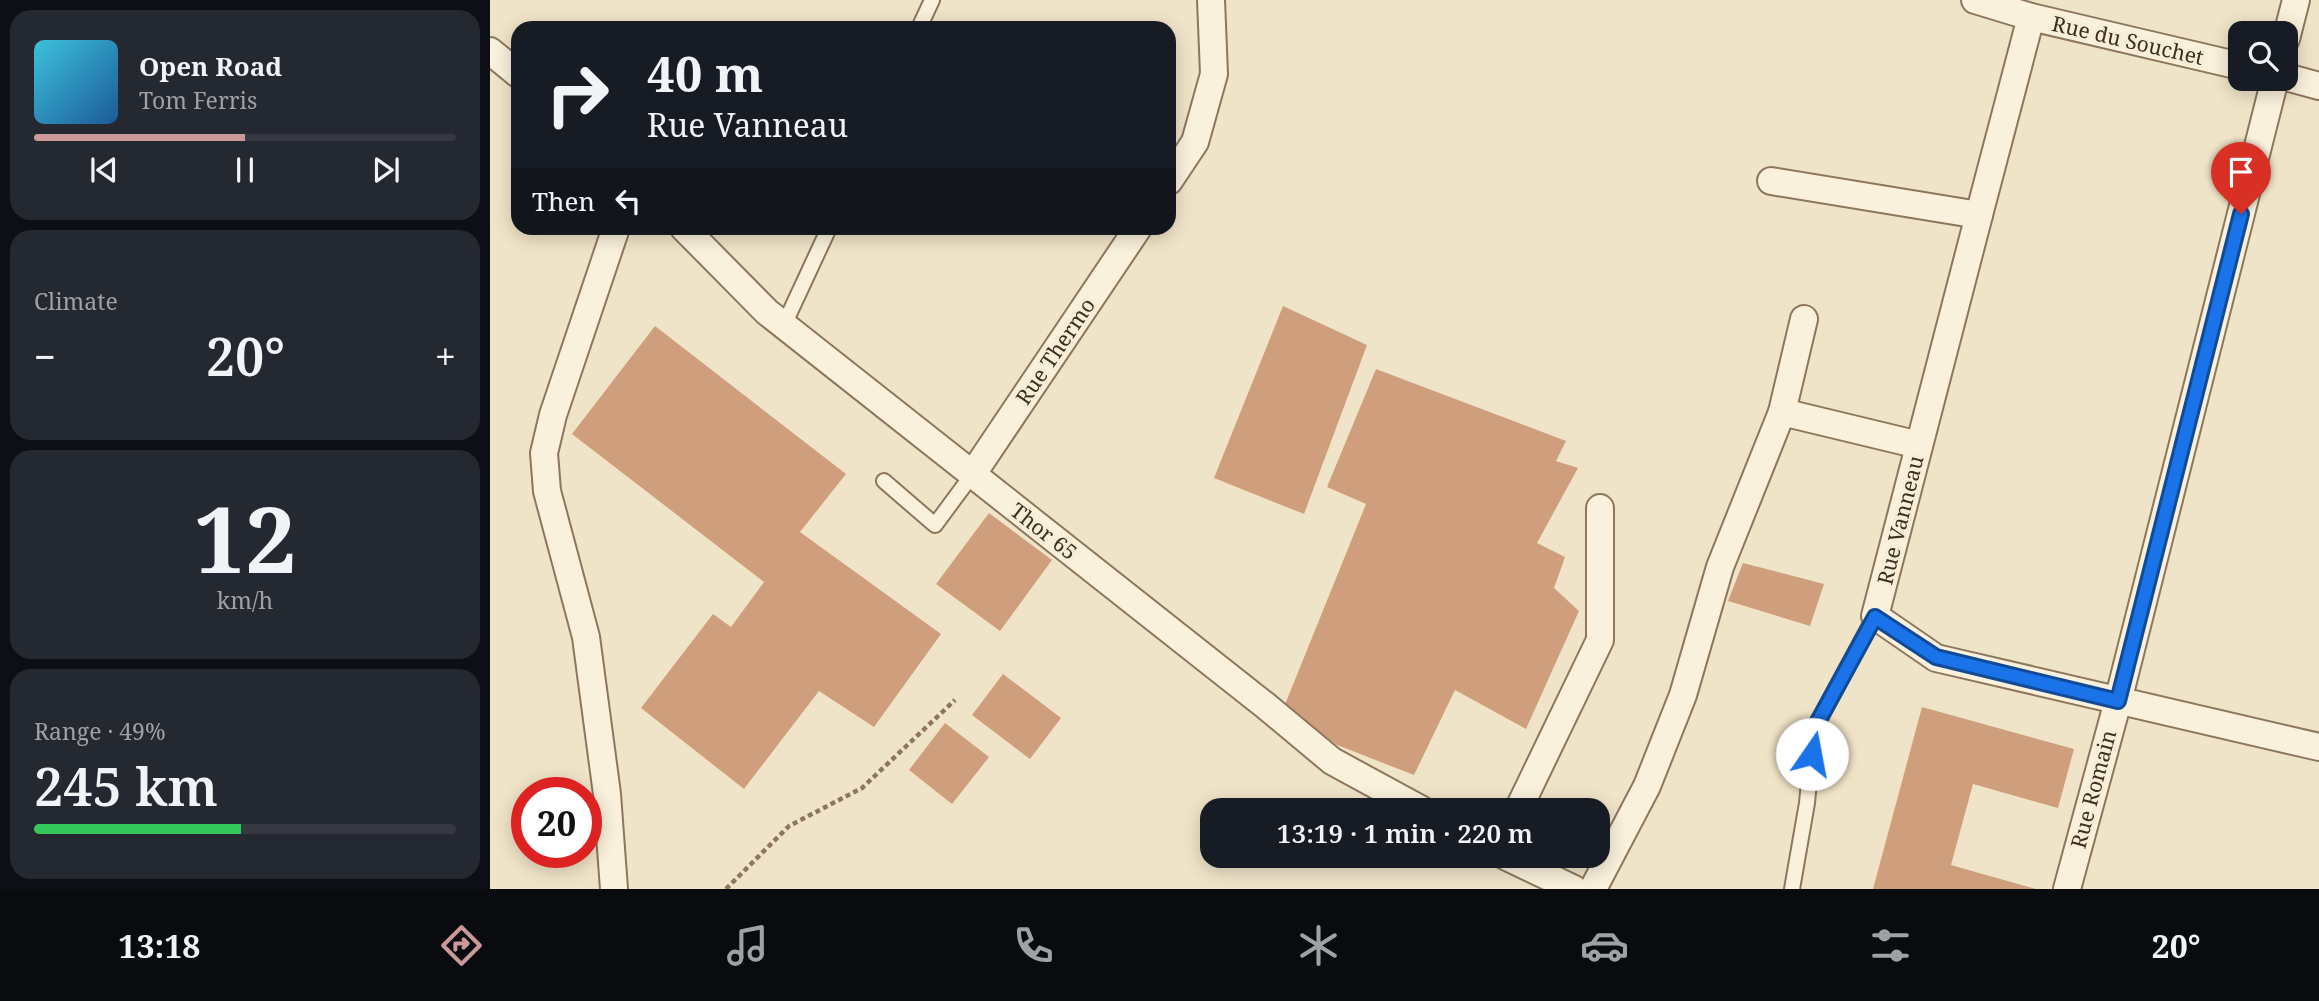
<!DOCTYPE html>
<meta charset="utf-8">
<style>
body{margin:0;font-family:"Noto Serif",serif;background:#242831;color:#f1f3f6;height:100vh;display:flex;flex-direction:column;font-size:26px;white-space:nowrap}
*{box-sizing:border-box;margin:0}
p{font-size:23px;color:#9ea1a6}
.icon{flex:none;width:38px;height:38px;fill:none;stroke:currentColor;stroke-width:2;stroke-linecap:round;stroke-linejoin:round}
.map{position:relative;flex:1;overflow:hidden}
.sheet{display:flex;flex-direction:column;gap:10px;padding:10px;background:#0d0f14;width:490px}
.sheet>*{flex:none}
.banner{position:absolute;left:21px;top:21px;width:665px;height:214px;border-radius:21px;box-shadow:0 4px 18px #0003;background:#171b24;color:#f1f3f6;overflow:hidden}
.tools{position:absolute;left:1738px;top:21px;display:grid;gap:14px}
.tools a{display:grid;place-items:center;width:70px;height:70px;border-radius:14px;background:#171b24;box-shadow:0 4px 18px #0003;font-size:35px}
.speed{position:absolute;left:21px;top:777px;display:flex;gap:14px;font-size:35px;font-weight:700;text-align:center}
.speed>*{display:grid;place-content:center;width:91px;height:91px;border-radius:50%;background:#171b24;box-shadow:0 4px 18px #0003;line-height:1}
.speed .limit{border:10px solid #d22;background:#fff;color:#111}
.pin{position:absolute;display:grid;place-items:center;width:60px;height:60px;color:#fff;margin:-72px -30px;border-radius:50% 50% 50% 0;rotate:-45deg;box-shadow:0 0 7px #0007}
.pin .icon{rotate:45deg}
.me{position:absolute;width:77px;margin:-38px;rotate:12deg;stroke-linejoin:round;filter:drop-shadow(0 0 5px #0008)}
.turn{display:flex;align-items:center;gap:24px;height:147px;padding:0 21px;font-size:32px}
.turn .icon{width:91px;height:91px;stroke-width:2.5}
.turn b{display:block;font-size:49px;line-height:60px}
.then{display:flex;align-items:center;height:66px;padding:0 21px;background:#0003;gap:14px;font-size:26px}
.big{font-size:52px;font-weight:600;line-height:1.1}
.sheet .card{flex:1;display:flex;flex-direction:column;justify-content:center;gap:10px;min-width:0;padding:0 24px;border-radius:21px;background:#242831}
.sheet .dial{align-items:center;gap:0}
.dial b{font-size:91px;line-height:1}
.song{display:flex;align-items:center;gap:21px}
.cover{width:84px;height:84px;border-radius:10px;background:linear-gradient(135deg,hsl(190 70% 55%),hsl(210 70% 35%))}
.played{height:7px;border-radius:4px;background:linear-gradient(90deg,#cc999b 50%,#363941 50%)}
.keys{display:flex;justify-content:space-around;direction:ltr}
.heat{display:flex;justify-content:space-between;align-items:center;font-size:38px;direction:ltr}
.charge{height:10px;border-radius:5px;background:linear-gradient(90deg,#34c759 49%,#363941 0)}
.trip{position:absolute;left:710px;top:798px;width:410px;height:70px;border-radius:21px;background:#171b24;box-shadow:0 4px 18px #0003;font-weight:600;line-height:70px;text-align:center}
.dock{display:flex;height:112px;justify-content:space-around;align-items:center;background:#090b0e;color:#9ea1a6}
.dock .icon{width:49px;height:49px}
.dock .on{color:#cc999b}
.dock b{font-size:32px;color:#f1f3f6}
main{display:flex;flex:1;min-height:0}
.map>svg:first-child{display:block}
.building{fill:#cf9f7d}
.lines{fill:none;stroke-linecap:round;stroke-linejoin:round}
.lane-casing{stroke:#8d765c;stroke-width:18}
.street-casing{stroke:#8d765c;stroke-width:30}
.path{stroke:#8d765c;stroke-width:4.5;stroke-dasharray:5 3.5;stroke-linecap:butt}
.lane{stroke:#faf1dc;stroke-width:14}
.street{stroke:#faf1dc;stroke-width:26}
.route-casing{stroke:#114b97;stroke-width:18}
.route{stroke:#1a73e8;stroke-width:12}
.labels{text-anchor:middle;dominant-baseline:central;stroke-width:7;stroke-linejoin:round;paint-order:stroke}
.street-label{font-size:21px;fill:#3d2e20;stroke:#f7eed8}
</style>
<main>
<section class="sheet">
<div class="card">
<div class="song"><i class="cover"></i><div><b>Open Road</b><p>Tom Ferris</p></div></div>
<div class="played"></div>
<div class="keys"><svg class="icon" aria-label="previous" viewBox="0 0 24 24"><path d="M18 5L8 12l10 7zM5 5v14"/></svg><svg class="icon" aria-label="pause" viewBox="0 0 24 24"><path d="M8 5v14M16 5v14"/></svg><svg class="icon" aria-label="next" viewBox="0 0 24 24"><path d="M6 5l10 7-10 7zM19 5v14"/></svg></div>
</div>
<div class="card"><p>Climate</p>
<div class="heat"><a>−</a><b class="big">20°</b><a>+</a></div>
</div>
<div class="card dial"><b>12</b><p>km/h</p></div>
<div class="card"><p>Range · 49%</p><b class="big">245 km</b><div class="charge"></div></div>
</section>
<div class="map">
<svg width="1829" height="889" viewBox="0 0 1829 889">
<rect width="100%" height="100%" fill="#f0e4c8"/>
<g class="building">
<polygon points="793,306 877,345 814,514 724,478"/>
<polygon points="165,326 356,474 310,532 451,634 384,727 329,691 254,789 151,708 223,614 241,627 274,582 82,434"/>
<polygon points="886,369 1076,441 1066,461 1088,468 1047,543 1075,557 1064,588 1089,611 1036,729 965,690 924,775 847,745 794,707 876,504 837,487"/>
<polygon points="499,513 562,560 510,631 446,584"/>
<polygon points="1253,563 1334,584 1320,626 1238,601"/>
<polygon points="513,674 571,718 540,759 482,715"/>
<polygon points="1432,707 1584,749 1568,808 1483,784 1461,865 1546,889 1383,889"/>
<polygon points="455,723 499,757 462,804 419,770"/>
</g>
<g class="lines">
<defs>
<g id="lane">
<polyline points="429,28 442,0"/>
<polyline points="294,325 339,228"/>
<polyline points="394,481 445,525 482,475"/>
<polyline points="1302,889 1317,803 1324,729 1385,616"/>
</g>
<g id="street">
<polyline points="1485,0 1541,17 1750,66"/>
<polyline points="1796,39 1806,0"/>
<polyline points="0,51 28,74"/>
<polyline points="1796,77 1829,86"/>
<polyline points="679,181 705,142 724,74 721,0"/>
<polyline points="1281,181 1489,215 1541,17"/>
<polyline points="1489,215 1385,616 1446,658 1829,747"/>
<polyline points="194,228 277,312 776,706 842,761 932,810"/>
<polyline points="1292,412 1429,445"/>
<polyline points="482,475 648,228"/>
<polyline points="1028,810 1110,640 1110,508"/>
<polyline points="1015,856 1084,889"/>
<polyline points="124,889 117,794 96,637 57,491 54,453 63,415 126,228"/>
<polyline points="1103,889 1157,786 1193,695 1230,567 1292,412 1314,319"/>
<polyline points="1577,889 1628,701 1785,79"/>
</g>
</defs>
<use href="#lane" class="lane-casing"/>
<use href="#street" class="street-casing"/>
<polyline class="path" points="236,889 299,826 372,788 465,700"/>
<use href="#lane" class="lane"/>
<use href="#street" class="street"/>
</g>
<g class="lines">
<defs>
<polyline id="route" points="1322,754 1324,729 1385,617 1446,657 1628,701 1751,214"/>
</defs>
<use href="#route" class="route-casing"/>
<use href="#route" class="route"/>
</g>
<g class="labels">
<g class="street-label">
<text transform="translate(1638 40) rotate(13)">Rue du Souchet</text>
<text transform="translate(565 351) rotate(-56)">Rue Thermo</text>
<text transform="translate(1410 520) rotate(-76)">Rue Vanneau</text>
<text transform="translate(554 531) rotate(38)">Thor 65</text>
<text transform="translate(1603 789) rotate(-75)">Rue Romain</text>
</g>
</g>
</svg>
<div class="tools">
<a><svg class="icon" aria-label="search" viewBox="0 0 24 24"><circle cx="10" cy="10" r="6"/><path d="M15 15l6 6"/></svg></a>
</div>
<div class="speed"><div class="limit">20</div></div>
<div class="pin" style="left:1751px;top:214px;background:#d93025"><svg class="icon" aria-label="arrive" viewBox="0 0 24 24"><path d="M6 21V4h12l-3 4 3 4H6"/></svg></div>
<svg class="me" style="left:1322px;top:754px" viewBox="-20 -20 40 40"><circle r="19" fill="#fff"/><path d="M0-13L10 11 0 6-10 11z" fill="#1a73e8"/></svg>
<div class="trip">13:19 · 1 min · 220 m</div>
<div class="banner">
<div class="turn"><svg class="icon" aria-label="right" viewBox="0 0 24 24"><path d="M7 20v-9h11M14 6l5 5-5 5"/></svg><div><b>40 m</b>Rue Vanneau</div></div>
<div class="then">Then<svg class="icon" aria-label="left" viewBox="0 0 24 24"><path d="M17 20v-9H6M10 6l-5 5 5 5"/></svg></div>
</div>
</div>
</main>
<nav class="dock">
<b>13:18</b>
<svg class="icon on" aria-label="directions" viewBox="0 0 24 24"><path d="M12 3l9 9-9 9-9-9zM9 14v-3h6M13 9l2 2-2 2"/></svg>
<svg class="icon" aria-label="music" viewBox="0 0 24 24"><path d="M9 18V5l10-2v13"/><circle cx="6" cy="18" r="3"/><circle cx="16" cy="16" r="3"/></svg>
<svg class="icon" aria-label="phone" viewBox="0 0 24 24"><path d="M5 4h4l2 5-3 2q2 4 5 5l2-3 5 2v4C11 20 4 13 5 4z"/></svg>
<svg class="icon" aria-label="climate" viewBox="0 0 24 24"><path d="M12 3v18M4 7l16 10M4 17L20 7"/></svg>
<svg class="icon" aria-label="car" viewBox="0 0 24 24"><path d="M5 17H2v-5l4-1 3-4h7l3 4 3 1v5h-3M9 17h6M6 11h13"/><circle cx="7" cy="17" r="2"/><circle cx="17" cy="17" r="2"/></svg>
<svg class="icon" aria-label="filters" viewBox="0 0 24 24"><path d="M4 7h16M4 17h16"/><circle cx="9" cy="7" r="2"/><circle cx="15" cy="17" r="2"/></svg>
<b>20°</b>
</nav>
